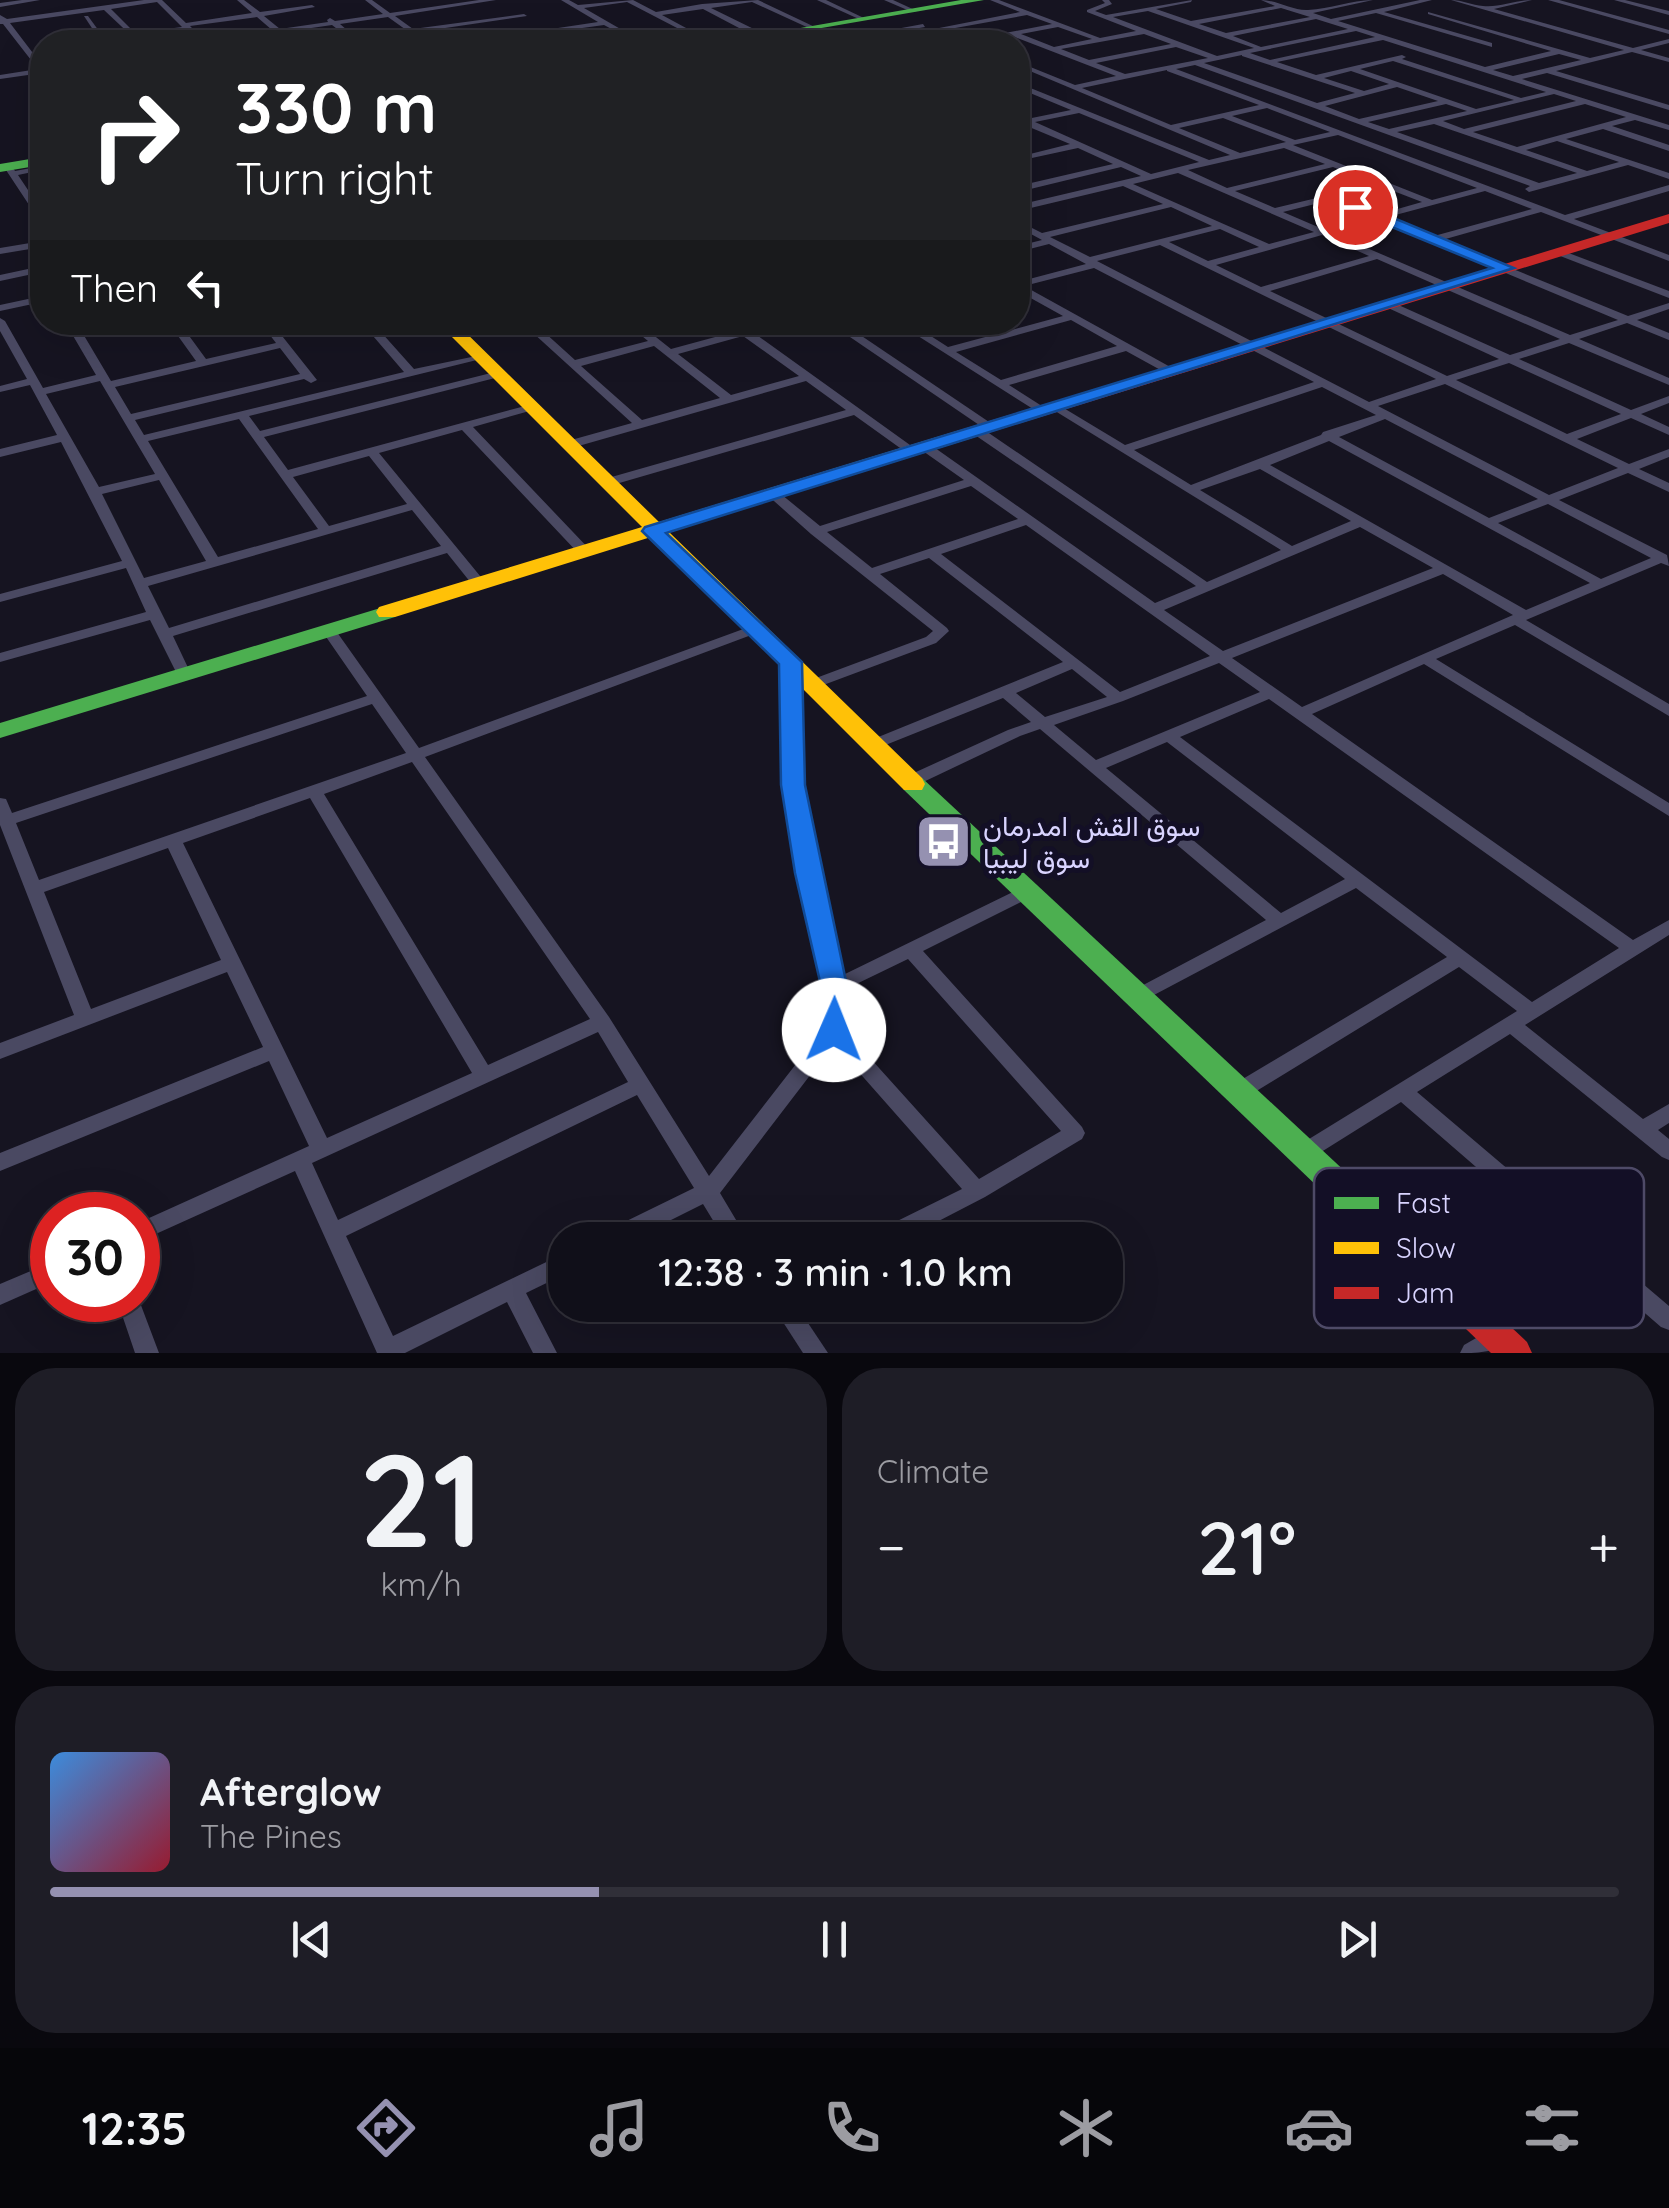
<!DOCTYPE html>
<meta charset="utf-8">
<style>
body{margin:0;font-family:Quicksand,Vazirmatn,sans-serif;background:#1e1d26;color:#f1f3f6;height:100vh;display:flex;flex-direction:column;font-size:38px;white-space:nowrap}
*{box-sizing:border-box;margin:0}
p{font-size:32px;color:#9c9ca2}
.icon{flex:none;width:55px;height:55px;fill:none;stroke:currentColor;stroke-width:2;stroke-linecap:round;stroke-linejoin:round}
.map{position:relative;height:1353px;overflow:hidden}
.panel{display:flex;flex-direction:column;gap:15px;padding:15px;background:#09080e;flex:1}
.panel>*{flex:none}
.guide{position:absolute;left:30px;top:30px;width:1000px;height:305px;border-radius:40px;box-shadow:0 10px 40px #0002,0 0 0 2px #302f38;background:#202124;color:#fff;overflow:hidden}
.speed{position:absolute;left:30px;top:1192px;display:flex;gap:20px;font-size:50px;font-weight:700;text-align:center}
.speed>*{display:grid;place-content:center;width:130px;height:130px;border-radius:50%;background:#100f19;box-shadow:0 10px 40px #0002,0 0 0 2px #302f38;line-height:1}
.speed .limit{border:15px solid #d22;background:#fff;color:#111}
.pin{position:absolute;display:grid;place-items:center;width:85px;height:85px;color:#fff;margin:-42px;border:5px solid #fff;border-radius:50%;box-shadow:0 2px 10px #0007}
.me{position:absolute;width:110px;margin:-55px;rotate:1deg;stroke-linejoin:round;filter:drop-shadow(0 0 8px #0008)}
.turn{display:flex;align-items:center;gap:35px;height:210px;padding:0 40px;font-size:45px}
.turn .icon{width:130px;height:130px;stroke-width:2.5}
.turn b{display:block;font-size:70px;line-height:85px}
.then{display:flex;align-items:center;height:95px;padding:0 40px;background:#0003;gap:20px;font-size:38px}
.big{font-size:75px;font-weight:600;line-height:1.1}
.panel .tile{flex:1;display:flex;flex-direction:column;justify-content:center;gap:15px;min-width:0;padding:0 35px;border-radius:40px;background:#1e1d26}
.panel .dial{align-items:center;gap:0}
.dial b{font-size:130px;line-height:1}
.song{display:flex;align-items:center;gap:30px}
.cover{width:120px;height:120px;border-radius:15px;background:linear-gradient(135deg,hsl(210 70% 55%),hsl(350 70% 35%))}
.played{height:10px;border-radius:5px;background:linear-gradient(90deg,#9591b1 35%,#302f38 35%)}
.keys{display:flex;justify-content:space-around;direction:ltr}
.heat{display:flex;justify-content:space-between;align-items:center;font-size:55px;direction:ltr}
.panel .tiles{flex:1;display:grid;gap:15px;grid-template-columns:1fr 1fr}
.tile:last-child{grid-column:span 2}
.trip{position:absolute;left:548px;top:1222px;width:575px;height:100px;border-radius:40px;background:#100f19;box-shadow:0 10px 40px #0002,0 0 0 2px #302f38;font-weight:600;line-height:100px;text-align:center}
.tab-bar{display:flex;height:160px;justify-content:space-around;align-items:center;background:#06060a;color:#9c9ca2}
.tab-bar .icon{width:70px;height:70px}
.tab-bar .active{color:#9591b1}
.tab-bar b{font-size:45px;color:#f1f3f6}
.map>svg:first-child{display:block}
.lines{fill:none;stroke-linecap:round;stroke-linejoin:round}
.street{fill:#4a4962;fill-rule:evenodd}
.fast{fill:#4caf50;fill-rule:evenodd}
.slow{fill:#ffc107;fill-rule:evenodd}
.jam{fill:#c62828;fill-rule:evenodd}
.route{fill:#1a73e8;stroke:#114b97;stroke-width:2.5}
.labels{text-anchor:middle;dominant-baseline:central;stroke-width:10;stroke-linejoin:round;paint-order:stroke}
.poi-label{font-size:28px;fill:#d9d4ff;stroke:#130f26;text-anchor:start}
.key{fill:#130f26;stroke:#4e4a67;stroke-width:2.5}
.key-label{font-size:28px;fill:#d9d4ff}
</style>
<div class="map">
<svg width="1669" height="1353" viewBox="0 0 1669 1353">
<rect width="100%" height="100%" fill="#161421"/>
<g class="lines">
<g class="street">
<polygon points="22,0 40,0 0,7 0,3"/>
<path d="M144,0H162L186,23L252,13L237,0H244L260,12L312,5L315,7L264,16L280,29L328,22L327,20L330,18L335,21L383,14L365,0H372L390,13L479,0H496L395,16L413,29L524,14L527,16L418,32L430,42H423L388,17L340,24L361,42H354L332,25L284,32L295,42H288L277,33L213,42H198L272,30L257,17L190,26L193,29L189,31L138,36L142,40L138,42L104,10L10,23L42,65V73L0,79V75L38,69L3,24H0V15L7,19ZM157,2L182,27L135,33L111,9Z"/>
<polygon points="561,0 569,0 578,5 633,0 656,12 702,4 758,0 817,28 811,29 752,2 711,8 764,34 764,38 758,38 703,9 662,15 712,42 704,42 627,2 584,8 643,42 636,42 604,25 489,41 485,39 598,22"/>
<polygon points="817,0 826,0 866,19 861,20"/>
<polygon points="884,0 893,0 917,11 912,12"/>
<path d="M990,0H999L1100,38L1136,31L1087,12V10L1105,3L1102,0H1109L1112,4L1095,11L1106,15L1192,0L1191,2L1156,9L1191,21L1275,6L1261,0C1277,0 1293,11 1308,10C1330,9 1351,0 1373,0L1313,13L1331,19L1420,0H1432L1384,12L1492,43V47L1376,13L1338,21L1485,67L1551,51L1428,14V12L1590,58L1624,50L1451,0C1462,0 1472,5 1483,6C1498,8 1516,0 1532,0L1494,9L1633,48L1669,39V43L1641,50L1669,58V62L1632,52L1556,71L1669,105V110L1547,73L1522,79L1669,125V130L1635,120L1612,126L1669,145V151L1603,129L1566,139L1669,173V179L1628,165L1529,192L1525,189L1530,186L1195,65L1176,69L1565,215L1669,185V191L1574,219L1669,255V261L1541,212L1442,240L1628,316L1669,303V309L1637,320L1669,333V340L1627,323L1579,339L1669,378V385L1569,343L1519,359L1631,410L1669,396V403L1641,414L1669,427V435L1631,418L1577,439L1629,464L1669,449V457L1639,469L1669,483V492L1628,473L1559,500L1667,555L1669,566L1661,563L1526,620L1669,704V716L1515,625L1436,659L1669,803V816L1424,664L1312,714L1633,940L1669,920V935L1525,1025L1643,1119L1669,1104V1123L1658,1130L1669,1139V1160L1662,1157L1510,1034L1417,1092L1669,1306V1330L1661,1327L1401,1102L1310,1159L1303,1162L1296,1159L1293,1153L1296,1147L1517,1011L1459,967L1245,1098L1238,1100L1231,1098L1228,1092L1231,1086L1447,957L1356,888L1137,1004L1130,1002L1128,997L1130,992L1266,920L1040,729L1020,736L917,785H905L903,781L905,777L1008,730L1031,722L1003,698L878,748H866L864,745L866,742L1063,662L929,558L880,574L947,628L949,631L936,643L818,687H808L805,684L808,681L926,637L933,631L811,534L765,493L771,489L776,490L820,526L964,480L920,449V443H928L1155,603L1196,586L972,433V427H980L1207,582L1281,550L1047,406L1049,404H1057L1125,445L1314,382L1094,268L1024,286L1174,369V373H1166L1126,351L1009,385L1045,408L1047,410L1041,414L896,322H909L948,347L1063,316L1018,291V282L1086,264L1049,244L1018,252V246L1042,240L1018,227V221L1042,233L1163,204L1123,186L1018,211V205L1141,176L1121,167L1018,192V186L1113,164L1078,148L1018,161V157L1070,144L1022,124V120L1071,110L1018,88V83L1209,160L1230,155L1018,66V62L1075,85L1116,76L1012,36L972,42H959L1052,24L1027,15L933,32L929,30L1020,12ZM1281,8L1310,17L1226,33L1199,24ZM1148,11L1254,48L1217,56L1113,17ZM1316,19L1348,29L1261,47L1233,36ZM1058,27L1092,39L1054,47L1021,34ZM1356,31L1375,37L1270,60L1250,53ZM1144,34L1171,44L1089,60L1061,49ZM1383,40L1546,92L1521,98L1402,59L1406,57L1402,55L1316,75L1277,62ZM1176,47L1208,58L1125,74L1096,63ZM1559,54L1581,60L1513,76L1493,70ZM1242,55V56L1355,93L1317,103L1204,63ZM1393,61L1514,100L1476,109L1360,69ZM1167,70V71L1259,105L1171,125L1082,88ZM1351,71L1389,84L1364,91L1324,78ZM1397,87L1438,101L1359,119L1325,106ZM1554,94L1576,101L1464,129L1443,121ZM1446,104L1467,111L1389,129L1368,122ZM1585,104L1626,117L1517,147L1473,132ZM1267,108L1330,132L1295,140L1232,116ZM1079,113L1199,162L1151,174L1035,122ZM1223,118L1286,142L1240,153L1179,128ZM1434,124L1577,173L1539,183L1397,132ZM1338,135L1477,188L1432,200L1293,145ZM1557,141L1619,162L1587,171L1526,150ZM1284,148L1325,164L1227,188L1188,170ZM1333,167L1375,184L1275,208L1235,191ZM1178,173L1314,232L1269,244L1133,184ZM1383,187L1422,202L1380,214L1340,198ZM1485,191L1532,209L1434,236L1388,217ZM1331,200L1618,320L1570,335L1283,212ZM1171,207L1212,226L1090,257L1050,237ZM1220,229L1259,247L1208,261L1169,242ZM1322,235L1369,256L1261,287L1216,265ZM1160,245L1436,379L1369,402L1097,261ZM1377,259L1560,339L1510,355L1394,303H1386V307L1499,359L1447,376L1270,291ZM1071,320L1117,346L1001,380L956,352ZM1509,363L1621,414L1567,434L1456,380ZM1445,384L1618,468L1549,495L1378,406ZM1322,387L1376,415L1323,432L1321,435L1191,485L1134,450ZM1385,419L1538,499L1489,518L1339,437ZM1329,441L1590,583L1526,610L1270,465ZM1260,469L1351,521L1292,546L1200,490ZM971,486L1018,519L872,568L827,532ZM1548,504L1651,558L1601,579L1498,523ZM1026,525L1210,656L1120,692L941,554ZM1360,527L1433,568L1223,651L1164,610ZM1443,574L1513,615L1302,707L1232,658ZM1219,663L1260,692L1096,760L1054,725L1123,701ZM1072,669L1107,697L1045,717L1016,693ZM1269,699L1619,948L1532,1002L1180,737ZM1167,742L1345,879L1281,913L1106,768Z"/>
<polygon points="1548,0 1559,0 1669,30 1669,34"/>
<polygon points="1614,0 1625,0 1669,11 1669,15"/>
<polygon points="84,16 88,16 107,42 101,42"/>
<polygon points="923,24 925,27 840,42 826,42"/>
<polygon points="769,33 793,42 784,42 769,37"/>
<polygon points="955,36 958,40 928,42"/>
<polygon points="5,165 11,165 15,171 42,166 42,170 18,175 42,211 42,220 37,217 4,167"/>
<polygon points="42,241 42,247 0,254 0,248"/>
<polygon points="1558,249 1669,291 1669,298 1555,254 1553,252"/>
<polygon points="42,266 42,272 0,281 0,275"/>
<polygon points="42,296 42,302 0,311 0,305"/>
<path d="M0,318L5,321L43,388L96,375L65,322H76L111,381L196,361L168,322H179L206,359L276,343L260,322H271L317,380L311,383L304,379L135,420L144,435L404,372L361,322H372L414,369L481,355V359L249,416L260,431L495,372L499,373V377L264,437L288,470L525,406H533V410L473,427L592,552L585,556L580,555L462,430L379,453L485,582L487,585L485,588H475L447,553L173,636L191,674L184,678L177,674L150,620L0,662V653L146,612L126,568L0,602V594L122,561L61,442L0,457V449L57,435L30,385L0,392V386L27,379L0,331ZM280,348L300,374L131,414L115,387ZM100,381L155,474L99,487L46,394ZM239,419L318,529L218,557L148,441ZM369,456L407,504L329,526L293,477ZM159,480L206,561L144,578L102,494ZM412,510L441,546L169,628L148,586Z"/>
<polygon points="459,322 479,322 450,331 445,328"/>
<path d="M521,322H533L575,360L648,341L625,322H637L671,349L770,322H789L754,333L917,450L911,454L907,453L854,415L609,486H601V480L846,410L806,381L568,449L564,448V442L632,423ZM743,336L799,376L731,395L678,354ZM654,346L720,398L642,420L581,366Z"/>
<polygon points="828,322 841,322 995,426 989,430 985,429"/>
<path d="M757,624L764,628L762,631L425,757L609,1017L709,1176L824,1028L828,1010L827,986L788,808L781,732L784,662L791,658L796,659L798,662L797,732L804,808L843,975L1021,888H1033L1036,892L1033,896L923,951L1082,1127L1085,1133L1082,1139L985,1197L902,1240H870L873,1233L962,1189L834,1044L720,1193L748,1240H725L703,1204L631,1240H599L602,1233L694,1188L637,1095L346,1236L393,1336L565,1253V1274L526,1293L557,1353H533L507,1302L405,1353H377L295,1171L138,1242V1223L309,1146L269,1061L0,1171V1153L263,1047L227,972L0,1059V1043L74,1015L0,825V798L6,799L12,813L367,696L322,631L329,627L334,628L419,748ZM372,704L406,753L39,880L16,823ZM412,762L590,1019L488,1065L324,794ZM310,798L472,1073L327,1138L183,843ZM168,848L221,960L91,1009L44,892ZM908,959L1061,1131L979,1179L843,1028L848,1010L846,989ZM598,1032L628,1082L338,1220L312,1163Z"/>
<polygon points="52,1262 52,1282 0,1305 0,1284"/>
<polygon points="138,1296 139,1300 159,1353 135,1353 117,1300 138,1300"/>
<polygon points="772,1305 796,1305 828,1353 803,1353"/>
<path d="M1497,1326L1505,1329L1509,1336C1499,1353 1480,1353 1460,1353L1464,1345Z"/>
</g>
<g class="fast">
<polygon points="961,0 984,0 741,42 720,42"/>
<polygon points="42,157 42,165 0,172 0,164"/>
<polygon points="387,606 398,612 395,617 0,738 0,723"/>
<polygon points="913,776 922,778 1393,1216 1397,1226 1393,1236 1381,1240 1369,1236 904,790 901,784 904,778"/>
</g>
<polygon class="slow" points="437,322 455,322 659,522 960,430 972,430 972,438 669,532 922,778 925,784 922,790 904,790 651,537 395,617 379,617 376,612 379,607 642,527"/>
<g class="jam">
<polygon points="1669,214 1669,223 972,438 966,439 957,434 960,430"/>
<polygon points="1381,1212 1393,1216 1527,1342 1532,1353 1491,1353 1369,1236 1365,1226 1369,1216"/>
</g>
</g>
<polygon class="route" points="1350,204 1360,204 1514,268 666,533 802,662 805,785 852,1010 844,1038 834,1041 823,1038 819,1030 824,1010 821,986 795,873 781,785 779,664 642,531 645,527 1492,268 1350,210"/>
<defs>
<symbol id="bus-square" viewBox="-11 -11 22 22"><rect x="-9" y="-9" width="18" height="18" rx="4" fill="#9591b1" stroke="#130f26"/><path d="M-5-6H5V4H4V6H2V4H-2V6H-4V4H-5ZM-3.5-4V0h7V-4ZM-3.5 1.2v1.5H-2V1.2ZM2 1.2v1.5H3.5V1.2Z" fill="#fff"/></symbol>
</defs>
<g fill-rule="evenodd">
<use href="#bus-square" x="912" y="810" width="63" height="63"/>
</g>
<g class="labels">
<g class="poi-label">
<text x="983" y="825">سوق القش امدرمان<tspan x="983" dy="32">سوق ليبيا</tspan></text>
</g>
</g>
<rect x="1314" y="1168" width="330" height="160" rx="15" class="key"/>
<rect x="1334" y="1197" width="45" height="12" fill="#4caf50"/>
<rect x="1334" y="1242" width="45" height="12" fill="#ffc107"/>
<rect x="1334" y="1287" width="45" height="12" fill="#c62828"/>
<g class="key-label">
<text x="1396" y="1213">Fast</text>
<text x="1396" y="1258">Slow</text>
<text x="1396" y="1303">Jam</text>
</g>
</svg>
<div class="speed"><div class="limit">30</div></div>
<div class="pin" style="left:1355px;top:207px;background:#d93025"><svg class="icon" aria-label="arrive" viewBox="0 0 24 24"><path d="M6 21V4h12l-3 4 3 4H6"/></svg></div>
<svg class="me" style="left:834px;top:1030px" viewBox="-20 -20 40 40"><circle r="19" fill="#fff"/><path d="M0-13L10 11 0 6-10 11z" fill="#1a73e8"/></svg>
<div class="trip">12:38 · 3 min · 1.0 km</div>
<div class="guide">
<div class="turn"><svg class="icon" aria-label="right" viewBox="0 0 24 24"><path d="M7 20v-9h11M14 6l5 5-5 5"/></svg><div><b>330 m</b>Turn right</div></div>
<div class="then">Then<svg class="icon" aria-label="left" viewBox="0 0 24 24"><path d="M17 20v-9H6M10 6l-5 5 5 5"/></svg></div>
</div>
</div>
<section class="panel">
<div class="tiles">
<div class="tile dial"><b>21</b><p>km/h</p></div>
<div class="tile"><p>Climate</p>
<div class="heat"><a>−</a><b class="big">21°</b><a>+</a></div>
</div>
<div class="tile">
<div class="song"><i class="cover"></i><div><b>Afterglow</b><p>The Pines</p></div></div>
<div class="played"></div>
<div class="keys"><svg class="icon" aria-label="previous" viewBox="0 0 24 24"><path d="M18 5L8 12l10 7zM5 5v14"/></svg><svg class="icon" aria-label="pause" viewBox="0 0 24 24"><path d="M8 5v14M16 5v14"/></svg><svg class="icon" aria-label="next" viewBox="0 0 24 24"><path d="M6 5l10 7-10 7zM19 5v14"/></svg></div>
</div>
</div>
</section>
<nav class="tab-bar">
<b>12:35</b>
<svg class="icon active" aria-label="directions" viewBox="0 0 24 24"><path d="M12 3l9 9-9 9-9-9zM9 14v-3h6M13 9l2 2-2 2"/></svg>
<svg class="icon" aria-label="music" viewBox="0 0 24 24"><path d="M9 18V5l10-2v13"/><circle cx="6" cy="18" r="3"/><circle cx="16" cy="16" r="3"/></svg>
<svg class="icon" aria-label="phone" viewBox="0 0 24 24"><path d="M5 4h4l2 5-3 2q2 4 5 5l2-3 5 2v4C11 20 4 13 5 4z"/></svg>
<svg class="icon" aria-label="climate" viewBox="0 0 24 24"><path d="M12 3v18M4 7l16 10M4 17L20 7"/></svg>
<svg class="icon" aria-label="car" viewBox="0 0 24 24"><path d="M5 17H2v-5l4-1 3-4h7l3 4 3 1v5h-3M9 17h6M6 11h13"/><circle cx="7" cy="17" r="2"/><circle cx="17" cy="17" r="2"/></svg>
<svg class="icon" aria-label="filters" viewBox="0 0 24 24"><path d="M4 7h16M4 17h16"/><circle cx="9" cy="7" r="2"/><circle cx="15" cy="17" r="2"/></svg>
</nav>
